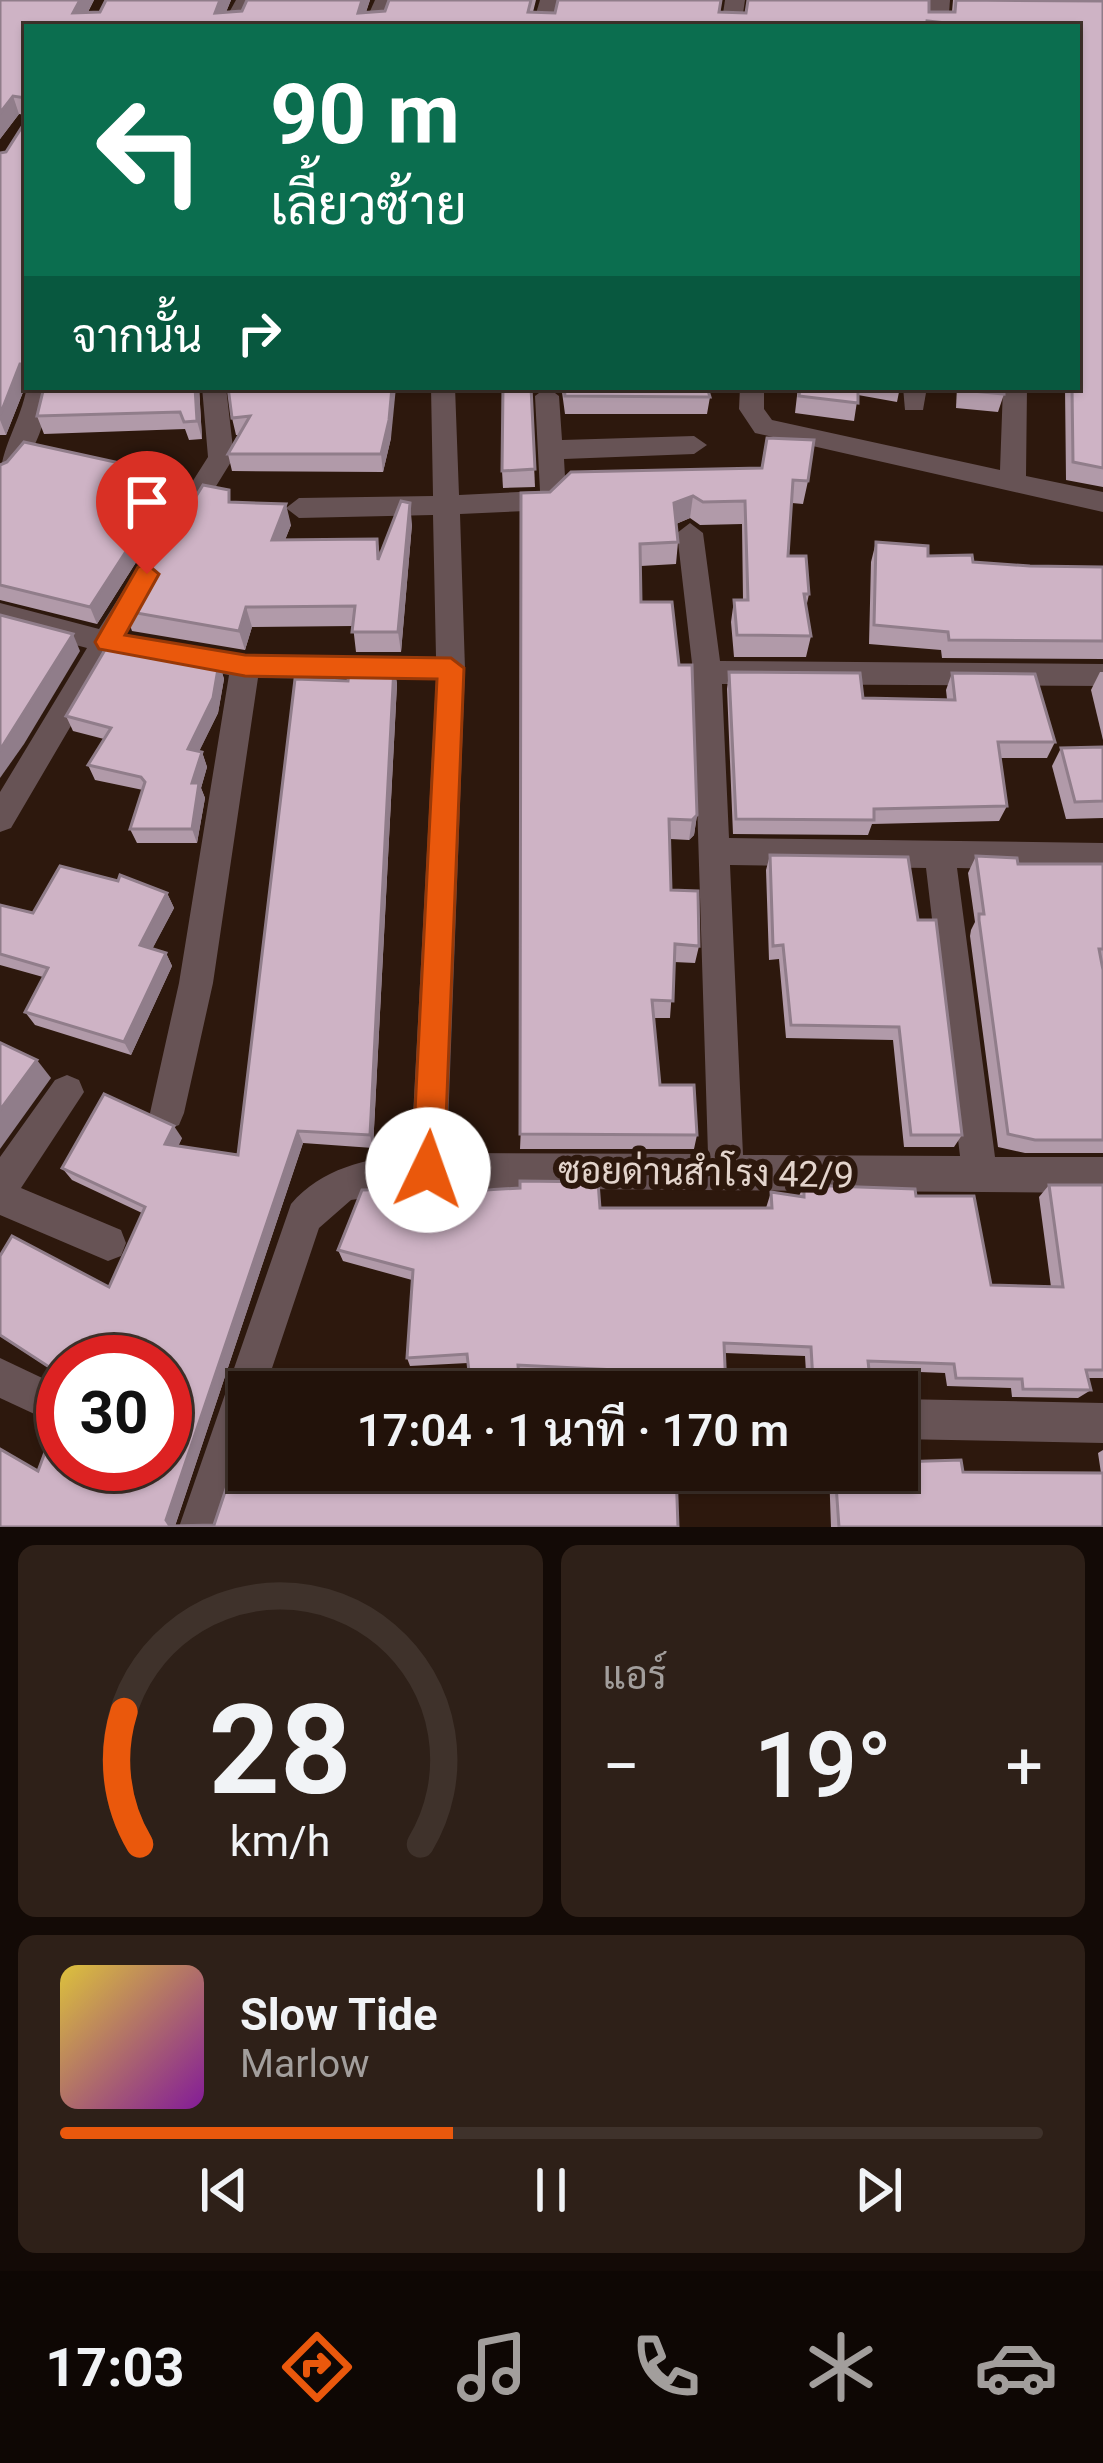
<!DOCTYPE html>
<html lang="th">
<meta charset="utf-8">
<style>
body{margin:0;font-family:Roboto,Sarabun,sans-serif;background:#2e2018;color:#f1f3f6;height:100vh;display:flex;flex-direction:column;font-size:45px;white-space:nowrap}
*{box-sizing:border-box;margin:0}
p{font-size:39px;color:#a29e9c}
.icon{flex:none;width:66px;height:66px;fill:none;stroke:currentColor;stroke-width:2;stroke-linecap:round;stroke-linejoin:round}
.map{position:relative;height:1527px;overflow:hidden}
.panel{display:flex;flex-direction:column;gap:18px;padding:18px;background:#130a06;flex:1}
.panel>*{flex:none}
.hud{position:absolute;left:24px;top:24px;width:1056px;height:366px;border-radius:0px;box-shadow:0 3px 9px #0004,0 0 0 3px #3f322b;background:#0b6e4f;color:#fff;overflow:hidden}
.speed{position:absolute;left:36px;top:1335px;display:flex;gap:24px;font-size:60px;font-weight:700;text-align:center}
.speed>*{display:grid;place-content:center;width:156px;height:156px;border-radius:50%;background:#22120a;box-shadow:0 3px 9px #0004,0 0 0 3px #3f322b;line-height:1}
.speed .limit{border:18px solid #d22;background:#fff;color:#111}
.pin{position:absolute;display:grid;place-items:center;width:102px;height:102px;color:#fff;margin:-123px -51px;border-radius:50% 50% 50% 0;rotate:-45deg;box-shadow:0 0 12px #0007}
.pin .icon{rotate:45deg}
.me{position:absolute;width:132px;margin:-66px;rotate:3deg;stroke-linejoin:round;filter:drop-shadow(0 0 9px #0008)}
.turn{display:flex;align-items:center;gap:42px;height:252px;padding:0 48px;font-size:54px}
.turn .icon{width:156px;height:156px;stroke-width:2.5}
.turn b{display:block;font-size:84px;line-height:102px}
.then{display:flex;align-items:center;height:114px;padding:0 48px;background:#0003;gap:24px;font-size:45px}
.big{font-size:90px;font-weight:600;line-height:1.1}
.panel .widget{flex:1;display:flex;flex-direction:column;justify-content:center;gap:18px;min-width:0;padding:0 42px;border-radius:18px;background:#2e2018}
.panel .dial{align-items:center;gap:0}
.dial svg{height:312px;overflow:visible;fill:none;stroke:#3f322b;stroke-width:7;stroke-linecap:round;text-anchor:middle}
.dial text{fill:#f1f3f6;stroke:none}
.song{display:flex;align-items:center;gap:36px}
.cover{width:144px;height:144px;border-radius:18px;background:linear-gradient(135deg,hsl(50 70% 55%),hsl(290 70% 35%))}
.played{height:12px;border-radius:6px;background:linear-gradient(90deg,#ea580c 40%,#3f322b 40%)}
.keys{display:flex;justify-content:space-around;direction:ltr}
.heat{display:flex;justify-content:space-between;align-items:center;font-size:66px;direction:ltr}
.panel .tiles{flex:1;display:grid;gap:18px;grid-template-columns:1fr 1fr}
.widget:last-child{grid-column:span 2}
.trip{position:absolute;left:228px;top:1371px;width:690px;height:120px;border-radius:0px;background:#22120a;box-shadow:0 3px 9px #0004,0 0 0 3px #3f322b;font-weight:600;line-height:120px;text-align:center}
.dock{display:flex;height:192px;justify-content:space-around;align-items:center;background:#0e0704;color:#a29e9c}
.dock .icon{width:84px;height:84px}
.dock .current{color:#ea580c}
.dock b{font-size:54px;color:#f1f3f6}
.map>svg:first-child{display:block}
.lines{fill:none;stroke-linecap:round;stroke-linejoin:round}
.street{fill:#675355;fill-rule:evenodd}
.wall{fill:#b19aa9}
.shaded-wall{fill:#907d8a}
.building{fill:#ceb3c5;stroke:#907d8a;stroke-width:3}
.route{fill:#ea580c;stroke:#983908;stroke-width:3}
.labels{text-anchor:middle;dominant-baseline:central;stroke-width:12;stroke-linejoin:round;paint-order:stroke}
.street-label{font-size:36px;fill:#e3d4cc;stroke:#2d180d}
</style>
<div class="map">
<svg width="1103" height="1527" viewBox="0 0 1103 1527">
<rect width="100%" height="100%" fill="#2d180d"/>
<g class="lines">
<g class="street">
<polygon points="236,0 256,0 241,27 221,27"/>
<polygon points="375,0 395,0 383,27 363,27"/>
<polygon points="540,0 560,0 552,27 532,27"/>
<polygon points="725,0 745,0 741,27 721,27"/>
<polygon points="930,0 950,0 948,27 928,27"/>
<path d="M27,386L51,387C48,417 31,472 0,482C0,447 21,422 27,386Z"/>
<path d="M202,387H226L234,457L125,634L245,655L436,657L433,515L299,518L286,508L299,498L433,496L431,387H455L459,495L540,491L535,396L547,387L559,396L562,440L694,436L707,445L694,454L564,459L566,495L550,510L460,514L465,669L447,1153L708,1154L693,672L677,533L690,523L703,533L720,661L1103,664V686L722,684L729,838L1103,843V871L957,868L995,1157H1103V1193L428,1188L351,1200L319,1228L264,1392H249V1438L219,1527H179L291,1204C322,1168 365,1159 411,1154L436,680L258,678L213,983L184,1113L179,1125L167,1130L155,1125L150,1113L179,983L229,675L113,654L11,828L0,832V792L87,648L0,625V603L99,629L208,457ZM730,865L926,868L960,1156L743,1155Z"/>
<polygon points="740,387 764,387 764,409 772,420 1000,470 1003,387 1027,387 1026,476 1103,492 1103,512 755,433 739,409"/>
<polygon points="903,387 927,387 923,410 905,410"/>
<polygon points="67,1075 79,1080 84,1092 21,1188 121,1230 126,1243 121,1256 108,1261 0,1215 0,1157 55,1080"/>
<polygon points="0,1358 57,1385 62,1399 57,1413 43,1418 0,1398"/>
<polygon points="897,1399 1103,1403 1103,1443 897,1439"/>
</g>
</g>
<g class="wall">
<polygon points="0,0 94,0 88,12 100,12 106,0 231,0 226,12 242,11 247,0 370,0 366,12 385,11 389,0 536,0 533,12 952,12 953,0 1103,1 1103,487 1066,480 1065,387 1077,387 1077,27 27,27 27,382 6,435 0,435 0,153 6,152 25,122 25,115 19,114 0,139"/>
<polygon points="44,387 199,387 202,439 189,440 185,429 44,434 37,416"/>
<polygon points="228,387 391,438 383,472 232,471 228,454 239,435 236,435 232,418"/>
<polygon points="551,387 707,387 710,397 707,414 565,414 562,392"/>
<polygon points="798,387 900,387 897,402 858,395 854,421 795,413"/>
<polygon points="957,387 1004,387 1004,394 998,412 956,408"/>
<polygon points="531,396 535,487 503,488 502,471"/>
<polygon points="0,465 127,473 171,482 176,499 97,624 0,600"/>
<polygon points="762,468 808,481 803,504 792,503 788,556 809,594 806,608 811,636 806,657 734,657 731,622 734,600 743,600 742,524 700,525 690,518 676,524 678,542 676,564 641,566 641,602 697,815 694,835 689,840 670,839 671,890 699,946 695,963 674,962 670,1018 653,1018 660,1085 697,1135 694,1149 520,1149 550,492"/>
<polygon points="232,502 291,525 285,540 377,539 380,555 412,524 401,652 356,652 353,626 252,627 245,650 132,631 125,611"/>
<polygon points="876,542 928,556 973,562 1030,566 1103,567 1103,659 942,658 941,650 869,644 871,562"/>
<polygon points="219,663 224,679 218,713 199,751 202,752 207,767 201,788 205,798 197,843 137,843 130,829 143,790 95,780 88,765 104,739 73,731 66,716"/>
<polygon points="394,666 397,684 373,1148 303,1143 175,1526 678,1527 0,1527 38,1471 165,1464 63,1362 63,1377 0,1336 0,1256 109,1287 142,1213 72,1180 62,1168 182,1138 178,1146 238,1155 348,681"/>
<polygon points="729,672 863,698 947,699 946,690 952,673 1055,742 1047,758 1000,758 1007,806 999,821 872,824 868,835 733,834 727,689"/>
<polygon points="1100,672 1103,672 1103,740 1091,690"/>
<polygon points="1103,747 1103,818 1066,819 1052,766 1061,748"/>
<polygon points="770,855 918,920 962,1135 954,1147 904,1147 893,1040 786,1038 779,959 769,960 766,870"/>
<polygon points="976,856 1018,864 1103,864 1103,1153 1025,1153 998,1147 970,936 971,930 975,922 968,873"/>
<polygon points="167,893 174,908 152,949 166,953 172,966 131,1055 35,1025 25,1012 43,977 0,965 0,905 33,913"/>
<polygon points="1103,1184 1103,1378 1088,1378 1091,1390 1078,1398 1012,1397 1011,1388 947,1386 945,1373 869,1370 870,1379 863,1387 807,1389 805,1356 725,1353 726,1389 725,1392 635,1392 634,1379 519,1373 520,1392 471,1392 468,1363 410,1366 407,1358 412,1280 343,1261 338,1250 406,1195 600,1208 766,1208 771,1192 799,1196 804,1185 916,1196 991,1285 1051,1287 1039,1197 1049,1185"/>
<polygon points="1103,1450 1103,1527 831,1527 829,1470 1101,1473 1098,1453"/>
</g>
<g class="shaded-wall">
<polygon points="80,0 94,0 80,27 73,13"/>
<polygon points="220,0 231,0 220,27 215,13"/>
<polygon points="362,0 370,0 361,27 358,13"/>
<polygon points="13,96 19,114 0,139 0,113"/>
<polygon points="20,364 27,382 6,435 0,420 0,415"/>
<polygon points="195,387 199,387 202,439 197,421"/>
<polygon points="392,387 396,387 391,438 383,472 381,454"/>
<polygon points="171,482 176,499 97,624 90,607"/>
<polygon points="693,496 690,518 671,526 674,503"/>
<polygon points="410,503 412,524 401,652 398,632"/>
<polygon points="286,504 291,525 277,560 272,540"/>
<polygon points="246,607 252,627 245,650 239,631"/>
<polygon points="73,634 80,651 24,744 0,778 0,750"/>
<polygon points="219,663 224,679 218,713 193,764 188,749"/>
<polygon points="394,666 397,684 373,1148 370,1135"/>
<polygon points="202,752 207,767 201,788 205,798 197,843 192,829 192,783"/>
<polygon points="697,815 694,835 689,840 692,820"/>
<polygon points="167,893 174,908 147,959 140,945"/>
<polygon points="166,953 172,966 131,1055 124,1042"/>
<polygon points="37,1060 51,1078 0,1149 0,1110"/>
<polygon points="174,1126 182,1138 173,1157 165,1144"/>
<polygon points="298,1131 303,1143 175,1526 170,1526 166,1520"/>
</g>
<g class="building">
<polygon points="0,0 80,0 73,13 100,12 106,0 220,0 215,13 242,11 247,0 362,0 358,13 385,11 389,0 531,0 528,12 555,13 558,0 721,0 719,12 746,13 748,0 929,0 929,12 955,12 956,0 1103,1 1103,468 1073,462 1072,387 1077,387 1077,27 983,27 927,21 926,27 27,27 27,364 20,364 0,415 0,153 6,152 25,122 26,98 13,96 0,113"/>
<polygon points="44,387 195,387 197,421 184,422 180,412 37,416"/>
<polygon points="228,387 392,387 389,420 381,454 228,454 250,416 232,418"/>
<polygon points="503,387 531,387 535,469 502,471"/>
<polygon points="564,387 707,387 710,397 565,396"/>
<polygon points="800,387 858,387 858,403 799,396"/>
<polygon points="961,387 1004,387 1004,394 961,390"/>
<polygon points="767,438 814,440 808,481 793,480 788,556 806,556 809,594 804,594 811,636 737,635 734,600 748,600 745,501 703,502 693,496 674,503 678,542 640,544 641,602 672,602 679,665 692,665 697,815 692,820 669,819 671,890 698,891 699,946 675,944 673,1001 652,1000 660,1085 694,1085 697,1135 520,1134 521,493 550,492 571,472 762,468"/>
<polygon points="24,442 124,464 123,473 171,482 90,607 0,585 0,465 7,462"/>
<polygon points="203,485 229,490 229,502 286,504 272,540 377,539 378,560 401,501 410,503 398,632 352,632 355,606 246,607 239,631 125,611"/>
<polygon points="876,542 928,546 928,556 972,555 973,562 1030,566 1103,567 1103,641 949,640 948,632 874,625"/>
<polygon points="0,615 73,634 0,750"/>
<polygon points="109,643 219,663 213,698 188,749 202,752 192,783 199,783 192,829 130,829 145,782 141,777 88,765 111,728 66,716"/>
<polygon points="350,665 394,666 370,1135 298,1131 166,1520 170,1526 214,1525 246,1429 249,1429 249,1470 676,1470 678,1527 0,1527 0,1449 38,1471 63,1404 63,1464 165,1464 165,1362 63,1362 63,1376 0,1335 0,1256 12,1236 109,1287 145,1207 62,1168 104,1094 174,1126 165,1144 238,1155 295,679 348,681"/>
<polygon points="729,672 860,673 863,698 955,700 952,673 1035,674 1055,742 998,742 1007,806 874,809 874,820 736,819"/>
<polygon points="1103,747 1103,801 1075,802 1061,748"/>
<polygon points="770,855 908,857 918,920 936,920 962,1135 911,1135 899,1027 791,1025 783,945 773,946"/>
<polygon points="976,856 1017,858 1018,864 1103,864 1103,949 1099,949 1103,970 1103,1140 1035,1140 1008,1134 979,920 979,914 984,914"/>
<polygon points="60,866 118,881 120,875 167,893 140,945 166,953 124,1042 25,1012 48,968 0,954 0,905 33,913"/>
<polygon points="1,1043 37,1060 0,1110 0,1045"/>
<polygon points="520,1181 598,1182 600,1208 772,1208 771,1192 804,1197 804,1185 915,1189 916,1196 974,1196 991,1285 1063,1287 1049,1185 1103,1185 1103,1370 1086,1370 1091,1390 1023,1389 1022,1379 956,1378 954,1364 868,1361 870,1379 813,1381 811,1347 724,1343 726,1389 638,1392 636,1371 518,1365 520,1391 471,1389 467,1354 407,1358 413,1270 338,1250 362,1190 405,1189 404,1195 520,1188"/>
<polygon points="961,1460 963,1472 1103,1473 1103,1527 839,1527 835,1470 897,1470 897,1462"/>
</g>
<polygon class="route" points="147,564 159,574 125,635 245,655 451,658 464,668 444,1170 439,1181 428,1186 416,1181 412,1170 437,679 245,676 99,649 95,642 99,635 138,567"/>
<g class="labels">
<g class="street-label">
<text transform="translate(706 1173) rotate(1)">ซอยด่านสำโรง 42/9</text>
</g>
</g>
</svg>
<div class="speed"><div class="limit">30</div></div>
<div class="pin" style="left:147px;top:574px;background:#d93025"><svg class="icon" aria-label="arrive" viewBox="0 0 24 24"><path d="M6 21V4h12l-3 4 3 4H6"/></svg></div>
<svg class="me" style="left:428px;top:1170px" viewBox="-20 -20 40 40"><circle r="19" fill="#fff"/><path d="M0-13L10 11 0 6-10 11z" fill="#ea580c"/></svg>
<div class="trip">17:04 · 1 นาที · 170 m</div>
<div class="hud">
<div class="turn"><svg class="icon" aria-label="left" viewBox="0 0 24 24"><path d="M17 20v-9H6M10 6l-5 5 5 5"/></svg><div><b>90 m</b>เลี้ยวซ้าย</div></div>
<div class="then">จากนั้น<svg class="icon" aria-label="right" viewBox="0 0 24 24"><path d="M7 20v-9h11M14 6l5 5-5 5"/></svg></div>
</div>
</div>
<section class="panel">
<div class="tiles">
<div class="widget dial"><svg viewBox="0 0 100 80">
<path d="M14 69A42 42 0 1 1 86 69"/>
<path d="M14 69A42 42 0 0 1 10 35" stroke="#ea580c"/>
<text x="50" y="56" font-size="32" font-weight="700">28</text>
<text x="50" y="72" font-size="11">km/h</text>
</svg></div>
<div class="widget"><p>แอร์</p>
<div class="heat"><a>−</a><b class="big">19°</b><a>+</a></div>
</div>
<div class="widget">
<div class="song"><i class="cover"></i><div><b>Slow Tide</b><p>Marlow</p></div></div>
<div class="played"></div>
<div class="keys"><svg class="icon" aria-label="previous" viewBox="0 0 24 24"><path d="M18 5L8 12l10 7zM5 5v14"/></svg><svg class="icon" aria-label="pause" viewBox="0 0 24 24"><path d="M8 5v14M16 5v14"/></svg><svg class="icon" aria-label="next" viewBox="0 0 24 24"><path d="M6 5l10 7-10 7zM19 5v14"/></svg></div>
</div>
</div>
</section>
<nav class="dock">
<b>17:03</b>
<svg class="icon current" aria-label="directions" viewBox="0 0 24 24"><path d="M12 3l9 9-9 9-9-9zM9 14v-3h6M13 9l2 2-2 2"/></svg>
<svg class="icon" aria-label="music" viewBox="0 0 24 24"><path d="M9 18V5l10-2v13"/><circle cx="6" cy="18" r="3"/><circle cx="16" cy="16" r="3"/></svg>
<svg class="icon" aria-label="phone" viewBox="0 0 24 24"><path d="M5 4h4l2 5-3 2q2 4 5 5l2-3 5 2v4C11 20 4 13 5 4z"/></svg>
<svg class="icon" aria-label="climate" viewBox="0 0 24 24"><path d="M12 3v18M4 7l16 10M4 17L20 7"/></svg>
<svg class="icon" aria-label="car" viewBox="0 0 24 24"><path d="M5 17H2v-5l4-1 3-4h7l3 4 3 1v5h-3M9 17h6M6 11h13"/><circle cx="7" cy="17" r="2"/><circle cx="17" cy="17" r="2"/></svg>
</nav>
